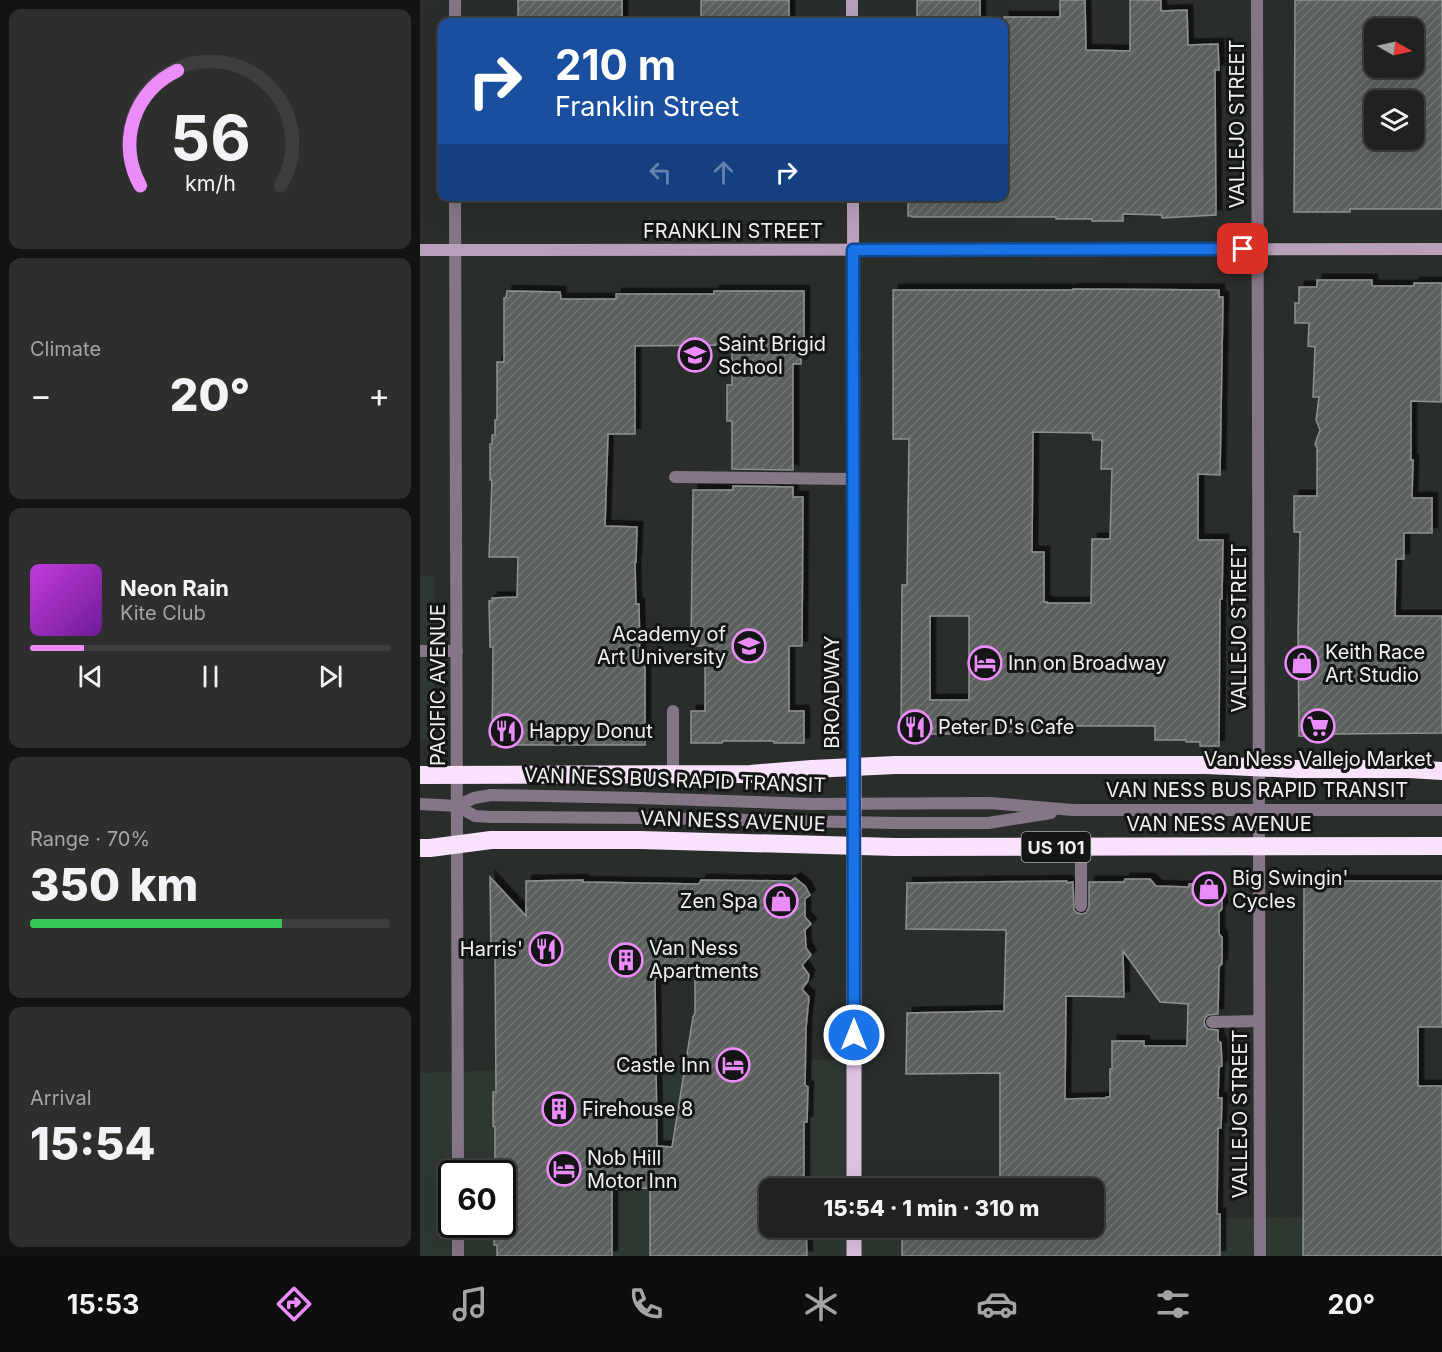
<!DOCTYPE html>
<meta charset="utf-8">
<style>
body{margin:0;font-family:Inter,sans-serif;background:#2d2f2d;color:#f1f3f6;height:100vh;display:flex;flex-direction:column;font-size:22px;white-space:nowrap}
*{box-sizing:border-box;margin:0}
p{font-size:20px;color:#a2a4a5}
.icon{flex:none;width:33px;height:33px;fill:none;stroke:currentColor;stroke-width:2;stroke-linecap:round;stroke-linejoin:round}
.map{position:relative;flex:1;overflow:hidden}
.sheet{display:flex;flex-direction:column;gap:9px;padding:9px;background:#121312;width:420px}
.sheet>*{flex:none}
.banner{position:absolute;left:18px;top:18px;width:570px;height:183px;border-radius:12px;box-shadow:0 6px 24px #0002,0 0 0 2px #3d3f3e;background:#1a4fa0;color:#fff;overflow:hidden}
.needle{width:39px;rotate:99deg}
.controls{position:absolute;left:944px;top:18px;display:grid;gap:12px}
.controls a{display:grid;place-items:center;width:60px;height:60px;border-radius:12px;background:#202220;box-shadow:0 6px 24px #0002,0 0 0 2px #3d3f3e;font-size:30px}
.speed{position:absolute;left:18px;top:1160px;display:flex;gap:12px;font-size:30px;font-weight:700;text-align:center}
.speed>*{display:grid;place-content:center;width:78px;height:78px;border-radius:50%;background:#202220;box-shadow:0 6px 24px #0002,0 0 0 2px #3d3f3e;line-height:1}
.speed .limit{border:3px solid #111;border-radius:9px;background:#fff;color:#111}
.pin{position:absolute;display:grid;place-items:center;width:51px;height:51px;color:#fff;margin:-26px;border-radius:12px;box-shadow:0 3px 9px #0006}
.me{position:absolute;width:66px;margin:-33px;rotate:0deg;stroke-linejoin:round;filter:drop-shadow(0 0 4px #0008)}
.turn{display:flex;align-items:center;gap:21px;height:126px;padding:0 18px;font-size:27px}
.turn .icon{width:78px;height:78px;stroke-width:2.5}
.turn b{display:block;font-size:42px;line-height:51px}
.lanes{display:flex;align-items:center;height:57px;padding:0 18px;background:#0003;justify-content:center;gap:30px;direction:ltr}
.lanes .off{opacity:.35}
.big{font-size:45px;font-weight:800;line-height:1.1}
.sheet .widget{flex:1;display:flex;flex-direction:column;justify-content:center;gap:9px;min-width:0;padding:0 21px;border-radius:12px;background:#2d2f2d}
.sheet .dial{align-items:center;gap:0}
.dial svg{height:156px;overflow:visible;fill:none;stroke:#3d3f3e;stroke-width:7;stroke-linecap:round;text-anchor:middle}
.dial text{fill:#f1f3f6;stroke:none}
.song{display:flex;align-items:center;gap:18px}
.cover{width:72px;height:72px;border-radius:9px;background:linear-gradient(135deg,hsl(290 70% 55%),hsl(280 70% 35%))}
.played{height:6px;border-radius:3px;background:linear-gradient(90deg,#ec8cfb 15%,#3d3f3e 15%)}
.keys{display:flex;justify-content:space-around;direction:ltr}
.heat{display:flex;justify-content:space-between;align-items:center;font-size:33px;direction:ltr}
.charge{height:9px;border-radius:4px;background:linear-gradient(90deg,#34c759 70%,#3d3f3e 0)}
.trip{position:absolute;left:339px;top:1178px;width:345px;height:60px;border-radius:12px;background:#202220;box-shadow:0 6px 24px #0002,0 0 0 2px #3d3f3e;font-weight:800;line-height:60px;text-align:center}
.tabs{display:flex;height:96px;justify-content:space-around;align-items:center;background:#0d0e0d;color:#a2a4a5}
.tabs .icon{width:42px;height:42px}
.tabs .current{color:#ec8cfb}
.tabs b{font-size:27px;color:#f1f3f6}
main{display:flex;flex:1;min-height:0}
.map>svg:first-child{display:block}
.built{fill:#2e3831;fill-rule:evenodd}
.building{fill:url(#building-hatch);stroke:#8c928e;stroke-width:1.5;fill-rule:evenodd;filter:url(#shadow)}
.lines{fill:none;stroke-linecap:round;stroke-linejoin:round}
.lane{stroke:#857687;stroke-width:12}
.street{stroke:#857687;stroke-width:12}
.secondary{stroke:#b8a0bb;stroke-width:12}
.primary{stroke:#dec0e3;stroke-width:15}
.highway{stroke:#f9e3fc;stroke-width:18}
.route-casing{stroke:#114b97;stroke-width:15}
.route{stroke:#1a73e8;stroke-width:10}
.labels{text-anchor:middle;dominant-baseline:central;stroke-width:6;stroke-linejoin:round;paint-order:stroke}
.shield{fill:#141615;stroke:#acafad;stroke-width:1.5}
.shield-label{font-size:18px;font-weight:bold;fill:#edf0ee}
.street-label{font-size:20px;fill:#edf0ee;stroke:#141615}
.poi-label{font-size:20px;fill:#edf0ee;stroke:#141615;text-anchor:start}
</style>
<main>
<section class="sheet">
<div class="widget dial"><svg viewBox="0 0 100 80">
<path d="M14 69A42 42 0 1 1 86 69"/>
<path d="M14 69A42 42 0 0 1 33 10" stroke="#ec8cfb"/>
<text x="50" y="56" font-size="32" font-weight="700">56</text>
<text x="50" y="72" font-size="11">km/h</text>
</svg></div>
<div class="widget"><p>Climate</p>
<div class="heat"><a>−</a><b class="big">20°</b><a>+</a></div>
</div>
<div class="widget">
<div class="song"><i class="cover"></i><div><b>Neon Rain</b><p>Kite Club</p></div></div>
<div class="played"></div>
<div class="keys"><svg class="icon" aria-label="previous" viewBox="0 0 24 24"><path d="M18 5L8 12l10 7zM5 5v14"/></svg><svg class="icon" aria-label="pause" viewBox="0 0 24 24"><path d="M8 5v14M16 5v14"/></svg><svg class="icon" aria-label="next" viewBox="0 0 24 24"><path d="M6 5l10 7-10 7zM19 5v14"/></svg></div>
</div>
<div class="widget"><p>Range · 70%</p><b class="big">350 km</b><div class="charge"></div></div>
<div class="widget"><p>Arrival</p><b class="big">15:54</b></div>
</section>
<div class="map">
<svg width="1022" height="1256" viewBox="0 0 1022 1256">
<defs>
<pattern id="building-hatch" width="6" height="6" patternUnits="userSpaceOnUse" patternTransform="scale(1.5)"><rect width="6" height="6" fill="#5b605c"/><path d="M-1 1l2-2M0 6l6-6M5 7l2-2" fill="none" stroke="#737774"/></pattern>
<filter id="shadow"><feDropShadow dx="5.5" dy="-5.5" stdDeviation="0" flood-color="#0009"/></filter>
</defs>
<rect width="100%" height="100%" fill="#2a2e2b"/>
<g class="built">
<polygon points="0,576 15,576 14,739 0,740"/>
<path d="M434,1059V1188H350V1227H674V1220L1022,1216V1256H0V1073ZM32,1173H82V1224H32Z"/>
</g>
<g class="building">
<rect x="98" y="0" width="104" height="22"/>
<rect x="281" y="0" width="88" height="22"/>
<rect x="497" y="0" width="63" height="22"/>
<polygon points="640,0 665,0 666,50 710,51 710,0 741,0 741,11 767,10 768,45 798,44 799,70 795,70 796,215 742,218 742,215 703,214 703,221 672,221 672,219 636,219 636,217 492,217 492,216 488,216 488,196 584,196 584,17 640,17"/>
<path d="M875,0H1022V209H930V212H874ZM954,28H993V68H954ZM954,100H993V140H954Z"/>
<polygon points="897,280 952,280 952,286 994,286 994,283 1022,283 1021,402 991,401 991,460 993,460 992,498 1012,498 1012,533 984,533 984,559 976,559 975,616 1022,616 1022,733 914,734 911,737 879,736 878,633 880,532 874,532 874,496 897,496 897,448 895,444 900,430 896,420 899,397 893,397 895,347 888,346 889,323 875,323 875,303 879,303 879,287 897,287"/>
<path d="M653,289L799,290V297H803L800,475L778,474V540H803L802,599H800L799,746H780V742H766V740H735V726H623V728H617V731L581,732V734H481L482,585H487L489,439H473V290H653ZM613,432L672,433L673,440H682L681,469H692L690,539H672L671,603H627V602H624V552H612ZM510,616H549V700H510Z"/>
<polygon points="87,291 140,292 141,299 196,299 196,294 294,294 294,291 384,291 384,344 381,344 381,364 373,364 373,470 312,469 312,421 307,421 307,385 312,385 312,345 215,346 215,434 188,434 185,526 217,527 216,562 215,562 216,604 219,604 220,659 225,659 225,745 72,745 73,647 70,647 69,601 72,601 72,598 97,597 98,557 69,557 72,480 70,480 70,444 72,444 72,435 75,435 75,420 77,420 77,362 84,362 84,298 86,298"/>
<polygon points="313,486 373,487 373,497 383,497 382,646 369,646 369,711 384,711 384,743 354,743 354,741 303,741 302,743 271,743 271,711 285,711 285,646 271,646 273,490 313,490"/>
<path d="M70,877L106,916V881L163,880V882L279,884L281,880L371,881L375,878L385,886L390,895L385,899V917L391,924L385,930L386,948L391,955L382,965L389,975L388,981L382,989L389,997L386,1028L385,1085L388,1087L387,1122H384V1188H350V1227H386L387,1256H230V1188L192,1189V1256H77V1245H74V1224H82V1173H75V1127L73,1126V1092H76L75,954H71ZM235,978H275V1013L273,1017L252,1147L237,1146Z"/>
<path d="M705,879H730L736,886L769,887V884L798,883V896L802,900V909L799,912V934L802,937V964L799,967L798,1014L788,1015L785,1018L784,1022L785,1026L788,1029L798,1030V1041L801,1043L802,1066L799,1067L798,1098H802L801,1128H798L797,1214H800V1256H482V1227H674V1188H580V1073L486,1074L487,1013L584,1011L586,930L486,929L487,883L647,881V883L653,882L654,910L657,913L662,914L666,913L669,907V882H704ZM703,951L740,1002L768,1004L767,1046H724V1041H692V1069H690V1097H686V1098L645,1099L646,996L704,997Z"/>
<polygon points="884,881 1022,881 1022,1027 998,1027 998,1086 1022,1086 1022,1256 883,1256"/>
</g>
<g class="lines">
<g class="lane">
<polyline points="255,477 433,479"/>
<polyline points="0,651 37,651"/>
<polyline points="253,774 253,711"/>
<polyline points="0,804 37,806 55,816 71,817 231,818 475,823 568,823 631,813"/>
<polyline points="37,806 54,798 71,795 219,798 392,804 570,803 653,810 1022,810"/>
<polyline points="661,847 661,906"/>
<polyline points="792,1022 839,1021"/>
</g>
<g class="street">
<polyline points="35,0 35,22"/>
<polyline points="837,0 840,1256"/>
<polyline points="35,196 38,1173"/>
<polyline points="38,1224 38,1256"/>
</g>
<g class="secondary">
<polyline points="432,0 432,22"/>
<polyline points="433,196 434,767"/>
<polyline points="0,250 1022,249"/>
</g>
<g class="primary">
<polyline points="434,767 434,1188"/>
<polyline points="434,1227 434,1256"/>
</g>
<g class="highway">
<polyline points="0,775 330,774 392,769 475,765 786,765 877,769 989,769 1022,771"/>
<polyline points="0,848 10,848 71,840 220,840 475,847 1022,846"/>
</g>
</g>
<g class="lines">
<defs>
<polyline id="route" points="434,1035 433,250 823,249"/>
</defs>
<use href="#route" class="route-casing"/>
<use href="#route" class="route"/>
</g>
<defs>
<symbol id="school-ring" viewBox="-11 -11 22 22"><circle r="9.5" fill="#141615" stroke="#ec8cfb" stroke-width="1.5"/><path d="M0-5L7-2L0 1L-7-2ZM-4 1L0 2.5L4 1V4Q0 6-4 4Z" fill="#ec8cfb"/></symbol>
<symbol id="university-ring" viewBox="-11 -11 22 22"><circle r="9.5" fill="#141615" stroke="#ec8cfb" stroke-width="1.5"/><path d="M0-5L7-2L0 1L-7-2ZM-4 1L0 2.5L4 1V4Q0 6-4 4Z" fill="#ec8cfb"/></symbol>
<symbol id="hotel-ring" viewBox="-11 -11 22 22"><circle r="9.5" fill="#141615" stroke="#ec8cfb" stroke-width="1.5"/><path d="M-6-4.5h1.5V1H6V5H4.5V3h-9V5H-6ZM-4 0a1.8 1.8 0 1 1 3.6 0ZM.5 0V-2.5h3Q6-2.5 6 0Z" fill="#ec8cfb"/></symbol>
<symbol id="shop-ring" viewBox="-11 -11 22 22"><circle r="9.5" fill="#141615" stroke="#ec8cfb" stroke-width="1.5"/><path d="M-5-2.5h2.3a2.7 3.5 0 0 1 5.4 0H5L5.5 6h-11ZM-1.5-2.5h3a1.5 2.3 0 0 0-3 0Z" fill="#ec8cfb"/></symbol>
<symbol id="supermarket-ring" viewBox="-11 -11 22 22"><circle r="9.5" fill="#141615" stroke="#ec8cfb" stroke-width="1.5"/><path d="M-6-5.5h2.5l.6 2H6L4.5 2H-2.5L-4.4-4H-6ZM-1.5 3.2a1.3 1.3 0 1 0 .1 0ZM3 3.2a1.3 1.3 0 1 0 .1 0Z" fill="#ec8cfb"/></symbol>
<symbol id="restaurant-ring" viewBox="-11 -11 22 22"><circle r="9.5" fill="#141615" stroke="#ec8cfb" stroke-width="1.5"/><path d="M-5-6h1v4h1v-4h1v4h1v-4h1v5L-1.5 .5V6h-2V.5L-5-1ZM5-6V6H3V1.5H1.5Q1.5-4 5-6Z" fill="#ec8cfb"/></symbol>
<symbol id="building-ring" viewBox="-11 -11 22 22"><circle r="9.5" fill="#141615" stroke="#ec8cfb" stroke-width="1.5"/><path d="M-4-6H4V6H1V3H-1V6H-4ZM-2.5-4.3h1.7v1.8h-1.7ZM.8-4.3h1.7v1.8H.8ZM-2.5-1h1.7V.8h-1.7ZM.8-1h1.7V.8H.8Z" fill="#ec8cfb"/></symbol>
</defs>
<g fill-rule="evenodd">
<use href="#school-ring" x="256" y="336" width="38" height="38"/>
<use href="#university-ring" x="310" y="627" width="38" height="38"/>
<use href="#hotel-ring" x="546" y="644" width="38" height="38"/>
<use href="#shop-ring" x="863" y="644" width="38" height="38"/>
<use href="#supermarket-ring" x="879" y="707" width="38" height="38"/>
<use href="#restaurant-ring" x="476" y="708" width="38" height="38"/>
<use href="#restaurant-ring" x="67" y="712" width="38" height="38"/>
<use href="#shop-ring" x="770" y="870" width="38" height="38"/>
<use href="#shop-ring" x="342" y="882" width="38" height="38"/>
<use href="#restaurant-ring" x="107" y="930" width="38" height="38"/>
<use href="#building-ring" x="187" y="941" width="38" height="38"/>
<use href="#hotel-ring" x="294" y="1046" width="38" height="38"/>
<use href="#building-ring" x="120" y="1090" width="38" height="38"/>
<use href="#hotel-ring" x="125" y="1150" width="38" height="38"/>
</g>
<g class="labels">
<rect class="shield" x="601.5" y="832" width="69" height="30" rx="4.5"/>
<g class="shield-label">
<text x="636" y="847">US 101</text>
</g>
<g class="street-label">
<text transform="translate(817 124) rotate(-90)">VALLEJO STREET</text>
<text x="313" y="231">FRANKLIN STREET</text>
<text transform="translate(819 628) rotate(-90)">VALLEJO STREET</text>
<text transform="translate(18 685) rotate(-90)">PACIFIC AVENUE</text>
<text transform="translate(412 692) rotate(-90)">BROADWAY</text>
<text transform="translate(255 780) rotate(2)">VAN NESS BUS RAPID TRANSIT</text>
<text x="837" y="790">VAN NESS BUS RAPID TRANSIT</text>
<text transform="translate(313 821) rotate(2)">VAN NESS AVENUE</text>
<text x="799" y="824">VAN NESS AVENUE</text>
<text transform="translate(820 1114) rotate(-90)">VALLEJO STREET</text>
</g>
<g class="poi-label">
<text x="298" y="344">Saint Brigid<tspan x="298" dy="23">School</tspan></text>
<text x="306" y="634" text-anchor="end">Academy of<tspan x="306" dy="23">Art University</tspan></text>
<text x="905" y="652">Keith Race<tspan x="905" dy="23">Art Studio</tspan></text>
<text x="588" y="663">Inn on Broadway</text>
<text x="518" y="727">Peter D's Cafe</text>
<text x="109" y="731">Happy Donut</text>
<text x="898" y="759" text-anchor="middle">Van Ness Vallejo Market</text>
<text x="812" y="878">Big Swingin'<tspan x="812" dy="23">Cycles</tspan></text>
<text x="338" y="901" text-anchor="end">Zen Spa</text>
<text x="229" y="948">Van Ness<tspan x="229" dy="23">Apartments</tspan></text>
<text x="103" y="949" text-anchor="end">Harris'</text>
<text x="290" y="1065" text-anchor="end">Castle Inn</text>
<text x="162" y="1109">Firehouse 8</text>
<text x="167" y="1158">Nob Hill<tspan x="167" dy="23">Motor Inn</tspan></text>
</g>
</g>
</svg>
<div class="controls">
<a><svg class="needle" viewBox="-14 -14 28 28"><path d="M0-13l5 13h-10z" fill="#e53935"/><path d="M0 13l5-13h-10z" fill="#a2a4a5"/></svg></a>
<a><svg class="icon" aria-label="layers" viewBox="0 0 24 24"><path d="M12 4l9 5-9 5-9-5zM3 14l9 5 9-5"/></svg></a>
</div>
<div class="speed"><div class="limit">60</div></div>
<div class="pin" style="left:823px;top:249px;background:#d93025"><svg class="icon" aria-label="arrive" viewBox="0 0 24 24"><path d="M6 21V4h12l-3 4 3 4H6"/></svg></div>
<svg class="me" style="left:434px;top:1035px" viewBox="-20 -20 40 40"><circle r="17" fill="#1a73e8" stroke="#fff" stroke-width="3"/><path d="M0-11L8 9 0 5-8 9z" fill="#fff"/></svg>
<div class="trip">15:54 · 1 min · 310 m</div>
<div class="banner">
<div class="turn"><svg class="icon" aria-label="right" viewBox="0 0 24 24"><path d="M7 20v-9h11M14 6l5 5-5 5"/></svg><div><b>210 m</b>Franklin Street</div></div>
<div class="lanes"><svg class="icon off" aria-label="left" viewBox="0 0 24 24"><path d="M17 20v-9H6M10 6l-5 5 5 5"/></svg><svg class="icon off" aria-label="ahead" viewBox="0 0 24 24"><path d="M12 20V5M6 11l6-6 6 6"/></svg><svg class="icon" aria-label="right" viewBox="0 0 24 24"><path d="M7 20v-9h11M14 6l5 5-5 5"/></svg></div>
</div>
</div>
</main>
<nav class="tabs">
<b>15:53</b>
<svg class="icon current" aria-label="directions" viewBox="0 0 24 24"><path d="M12 3l9 9-9 9-9-9zM9 14v-3h6M13 9l2 2-2 2"/></svg>
<svg class="icon" aria-label="music" viewBox="0 0 24 24"><path d="M9 18V5l10-2v13"/><circle cx="6" cy="18" r="3"/><circle cx="16" cy="16" r="3"/></svg>
<svg class="icon" aria-label="phone" viewBox="0 0 24 24"><path d="M5 4h4l2 5-3 2q2 4 5 5l2-3 5 2v4C11 20 4 13 5 4z"/></svg>
<svg class="icon" aria-label="climate" viewBox="0 0 24 24"><path d="M12 3v18M4 7l16 10M4 17L20 7"/></svg>
<svg class="icon" aria-label="car" viewBox="0 0 24 24"><path d="M5 17H2v-5l4-1 3-4h7l3 4 3 1v5h-3M9 17h6M6 11h13"/><circle cx="7" cy="17" r="2"/><circle cx="17" cy="17" r="2"/></svg>
<svg class="icon" aria-label="filters" viewBox="0 0 24 24"><path d="M4 7h16M4 17h16"/><circle cx="9" cy="7" r="2"/><circle cx="15" cy="17" r="2"/></svg>
<b>20°</b>
</nav>
